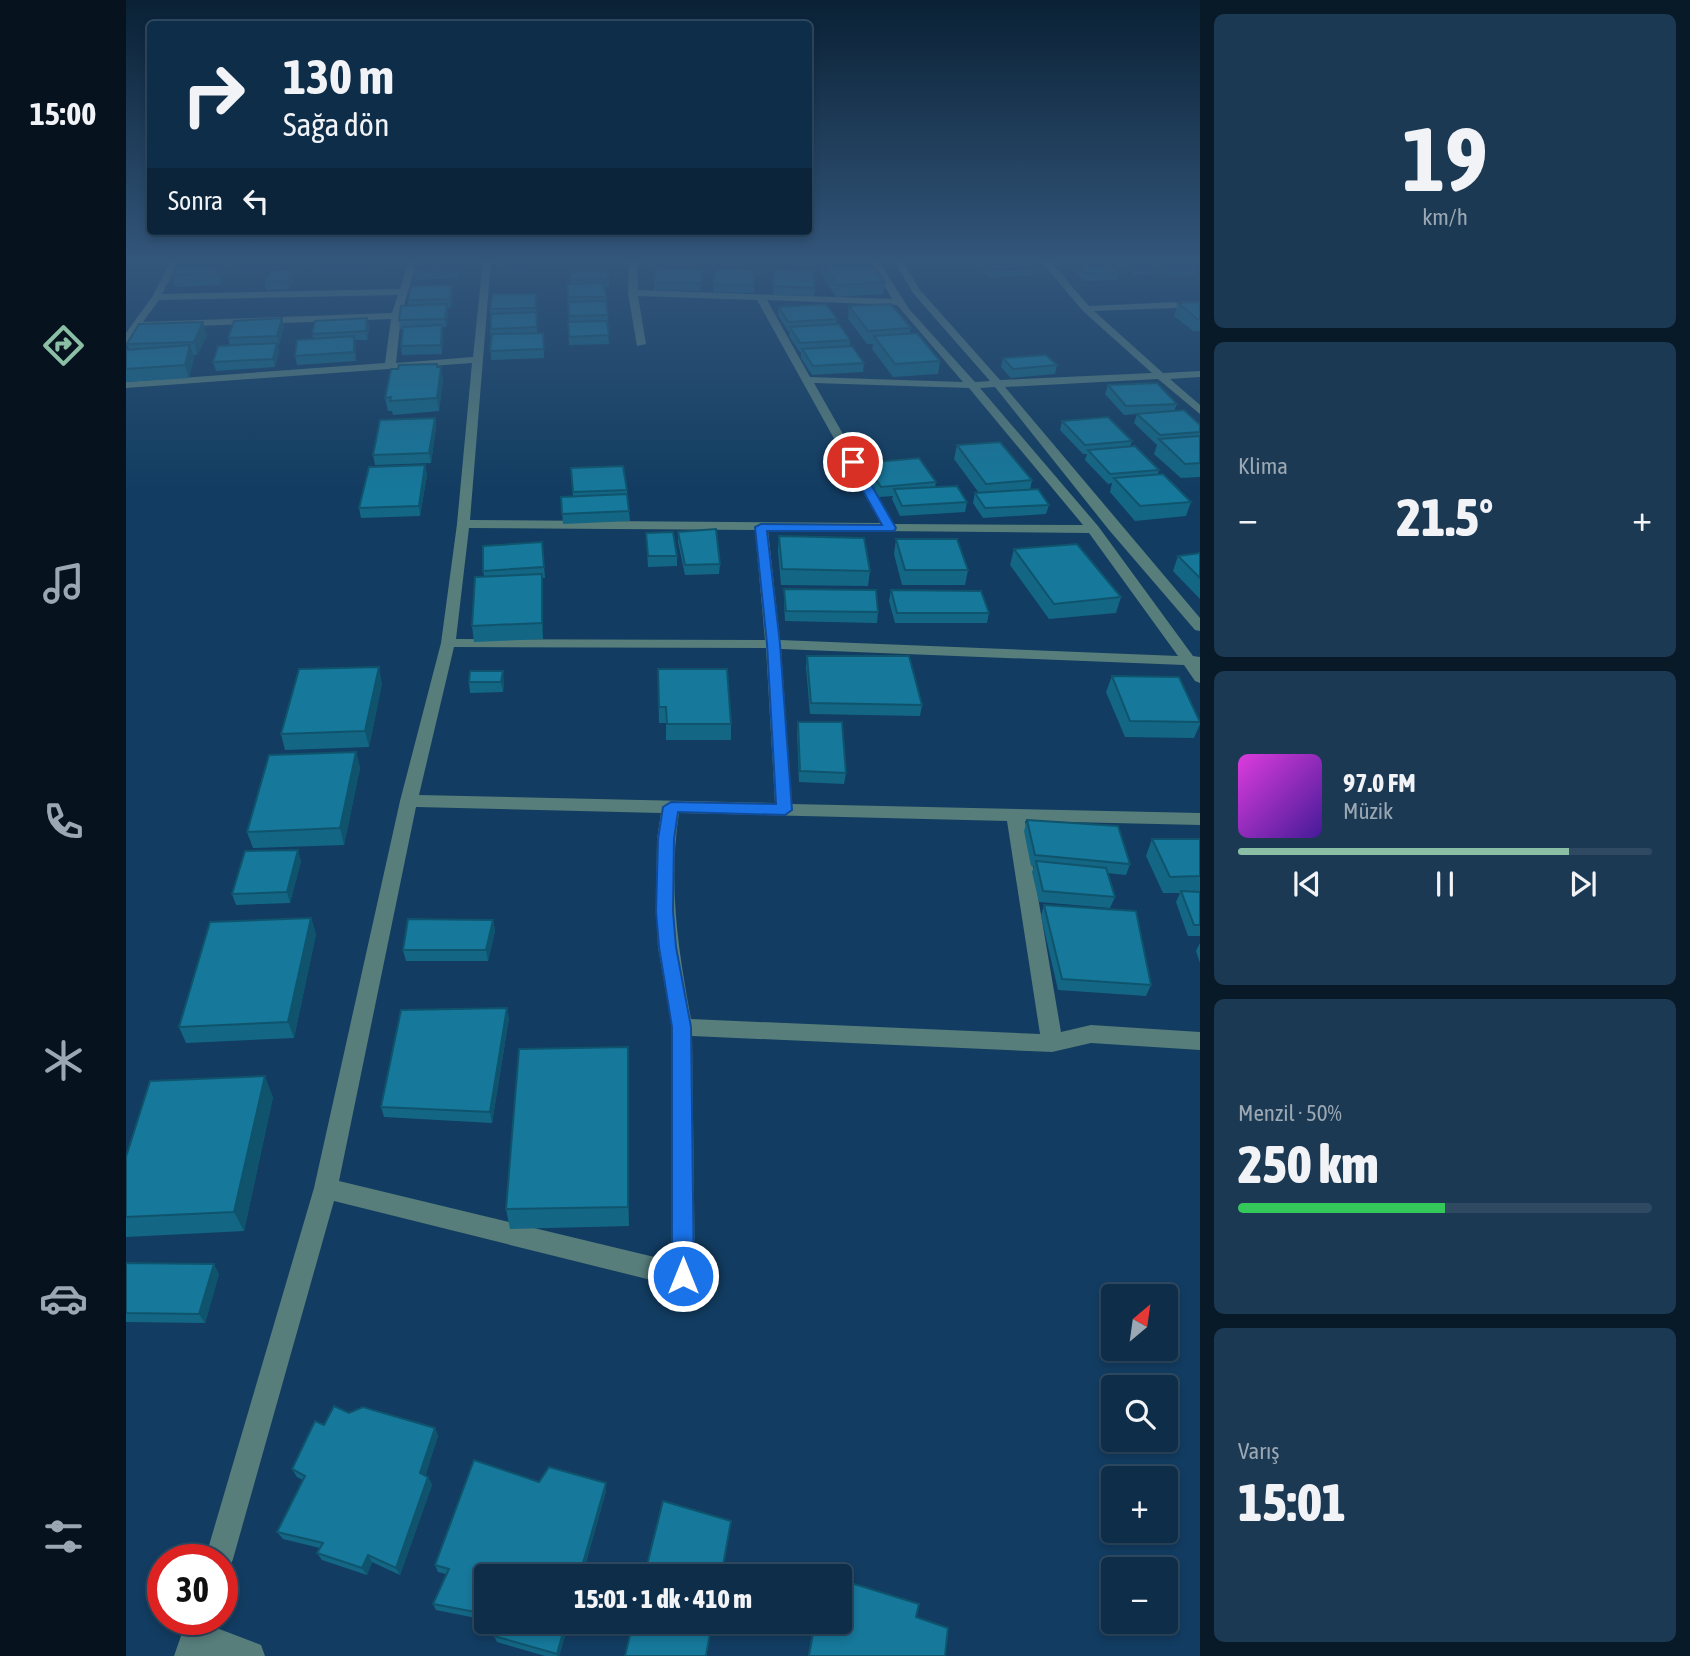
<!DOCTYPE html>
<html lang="tr">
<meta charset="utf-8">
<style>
body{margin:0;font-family:"Asap Condensed",sans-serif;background:#1c3953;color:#f1f3f6;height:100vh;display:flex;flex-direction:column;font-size:26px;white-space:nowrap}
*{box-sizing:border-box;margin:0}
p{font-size:23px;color:#9ba8b4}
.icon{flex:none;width:38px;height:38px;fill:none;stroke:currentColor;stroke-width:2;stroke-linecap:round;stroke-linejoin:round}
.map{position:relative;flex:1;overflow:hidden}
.drawer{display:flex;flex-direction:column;gap:14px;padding:14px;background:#081928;width:490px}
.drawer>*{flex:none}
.guide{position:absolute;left:21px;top:21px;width:665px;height:214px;border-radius:7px;box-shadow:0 4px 10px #0003,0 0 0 2px #2e4961;background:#0e2d49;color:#f1f3f6;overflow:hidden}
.needle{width:46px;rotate:29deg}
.fabs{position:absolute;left:975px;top:1284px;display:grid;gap:14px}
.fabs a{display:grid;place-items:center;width:77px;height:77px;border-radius:7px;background:#0e2d49;box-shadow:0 4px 10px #0003,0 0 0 2px #2e4961;font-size:35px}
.speed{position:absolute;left:21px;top:1544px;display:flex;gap:14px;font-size:35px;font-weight:700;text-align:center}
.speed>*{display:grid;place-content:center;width:91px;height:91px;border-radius:50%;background:#0e2d49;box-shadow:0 4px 10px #0003,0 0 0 2px #2e4961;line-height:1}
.speed .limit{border:10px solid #d22;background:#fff;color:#111}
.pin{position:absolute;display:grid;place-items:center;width:60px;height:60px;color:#fff;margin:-30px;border:4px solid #fff;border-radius:50%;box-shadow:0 2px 7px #0007}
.me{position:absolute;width:77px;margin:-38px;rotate:0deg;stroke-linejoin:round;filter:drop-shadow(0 0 5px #0008)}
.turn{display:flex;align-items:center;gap:24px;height:147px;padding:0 21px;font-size:32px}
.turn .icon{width:91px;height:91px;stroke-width:2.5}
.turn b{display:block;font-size:49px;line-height:60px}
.then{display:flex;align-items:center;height:66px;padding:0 21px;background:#0003;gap:14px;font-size:26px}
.big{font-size:52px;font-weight:800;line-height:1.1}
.drawer .tile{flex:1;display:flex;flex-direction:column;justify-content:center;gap:10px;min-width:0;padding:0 24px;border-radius:10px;background:#1c3953}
.drawer .dial{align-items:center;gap:0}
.dial b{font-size:91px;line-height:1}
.song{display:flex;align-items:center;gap:21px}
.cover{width:84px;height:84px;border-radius:10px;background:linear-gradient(135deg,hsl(300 70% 55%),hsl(260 70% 35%))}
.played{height:7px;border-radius:4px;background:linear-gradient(90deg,#8abfa5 80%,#2e4961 80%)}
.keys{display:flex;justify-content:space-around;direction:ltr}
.heat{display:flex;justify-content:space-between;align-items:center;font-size:38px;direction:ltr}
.charge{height:10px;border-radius:5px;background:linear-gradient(90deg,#34c759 50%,#2e4961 0)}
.trip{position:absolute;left:348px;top:1564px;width:378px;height:70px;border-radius:7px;background:#0e2d49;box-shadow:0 4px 10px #0003,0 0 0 2px #2e4961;font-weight:800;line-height:70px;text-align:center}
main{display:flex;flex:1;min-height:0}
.dock{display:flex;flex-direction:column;width:126px;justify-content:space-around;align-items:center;background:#06121d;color:#9ba8b4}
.dock .icon{width:49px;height:49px}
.dock .active{color:#8abfa5}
.dock b{font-size:32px;color:#f1f3f6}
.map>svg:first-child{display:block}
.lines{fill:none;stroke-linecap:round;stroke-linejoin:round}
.minor{fill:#577e7b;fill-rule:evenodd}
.wall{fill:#136785}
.shaded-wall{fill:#0f546c}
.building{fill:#16789b;stroke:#0f546c;stroke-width:2}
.route{fill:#1a73e8;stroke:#114b97;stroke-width:2}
</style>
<main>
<nav class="dock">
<b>15:00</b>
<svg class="icon active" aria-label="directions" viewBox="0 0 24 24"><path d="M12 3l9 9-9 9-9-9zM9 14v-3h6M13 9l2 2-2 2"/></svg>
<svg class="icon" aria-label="music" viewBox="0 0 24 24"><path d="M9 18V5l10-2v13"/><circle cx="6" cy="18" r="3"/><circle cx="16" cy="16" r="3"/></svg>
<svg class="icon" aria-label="phone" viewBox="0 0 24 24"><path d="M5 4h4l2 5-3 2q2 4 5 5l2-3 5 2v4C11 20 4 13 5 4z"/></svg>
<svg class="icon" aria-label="climate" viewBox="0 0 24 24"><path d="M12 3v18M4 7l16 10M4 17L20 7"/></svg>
<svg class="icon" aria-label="car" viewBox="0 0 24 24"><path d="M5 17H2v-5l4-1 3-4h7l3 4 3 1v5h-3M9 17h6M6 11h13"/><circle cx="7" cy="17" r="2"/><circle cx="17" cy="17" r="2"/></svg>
<svg class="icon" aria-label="filters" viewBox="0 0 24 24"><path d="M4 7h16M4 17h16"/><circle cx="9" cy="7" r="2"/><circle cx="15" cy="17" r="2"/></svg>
</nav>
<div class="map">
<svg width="1074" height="1656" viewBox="0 0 1074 1656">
<rect width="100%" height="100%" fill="#123c61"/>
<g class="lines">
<g class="minor">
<path d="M46,260H54L36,294L274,289L283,260H291L275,316L270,363L347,357L357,260H365L344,520L755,523L631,300L512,296L520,344L511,346L502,293L503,260H511L512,290L766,299L744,260H752L783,309L849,382L864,381L787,293L768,260H776L794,290L874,380L1026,373L957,311L914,260H923L963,306L1074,301V307L968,311L1037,373L1074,371V377L1044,379L1074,405V414L1032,379L879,387L1074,618V631L1069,630L983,530L869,387L854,388L972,526L1067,656L1074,657V683L1069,681L1058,665L655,649L666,804L1074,813V825L899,821L935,1032L965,1025L1074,1032V1050L965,1043L926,1052L566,1036L569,1276L566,1284L557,1288L208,1201L107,1559L103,1569L96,1572V1559H79L188,1188L274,801L315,643L331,524L346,363L0,388V382L259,363L265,319L13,328L0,343V333L26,297ZM272,295L266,313L17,322L33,300ZM641,300L771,305L837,382L684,377ZM688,383L843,388L957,525L768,524ZM343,528L629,530L639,640L330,639ZM642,530L963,533L1052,656L654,640ZM328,647L640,648L649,803L293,795ZM290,807L535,813L531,839L530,910L532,947L546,1027L545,1261L213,1181ZM553,813L881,821L914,1034L565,1019C552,950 542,883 553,813Z"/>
<polygon points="61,1619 91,1619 88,1627 135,1645 139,1656 48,1656"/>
</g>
</g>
<g class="wall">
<polygon points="106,260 179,260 175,271 167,271 168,277 163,289 140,290 139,282 143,272 108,273"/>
<polygon points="186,260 257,260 255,271 188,272"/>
<polygon points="335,260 333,278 290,280 288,268"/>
<polygon points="378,260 405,260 401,272 377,271 376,263"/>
<polygon points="444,260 478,260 479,271 483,278 483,287 479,287 482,315 481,324 483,344 443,345 442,322 443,322 441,284 444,284"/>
<polygon points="562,260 561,267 569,268 569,260 606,260 606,268 611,268 611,260 639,260 639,273 628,273 628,293 587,292 588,271 576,271 574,291 528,290 528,282 530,270 524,270 524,262"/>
<polygon points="649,260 676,260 676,270 689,288 688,296 647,295"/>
<polygon points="691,260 741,260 759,282 757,294 710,297 691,268"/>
<polygon points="853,260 902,260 909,268 907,276 862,277 852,264"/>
<polygon points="992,260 1021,260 1028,266 1026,274 1007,275"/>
<polygon points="1025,260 1074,260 1074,269 1072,267 1069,275 1041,275"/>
<polygon points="103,262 94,285 49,287 46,275"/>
<polygon points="951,266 992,272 990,280 958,281 950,274"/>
<polygon points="327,293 325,307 321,308 322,313 320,327 316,327 317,334 316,354 276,355 275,346 277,329 274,329 273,320 283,306 282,300"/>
<polygon points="410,294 411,333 417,333 418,358 365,360 364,309"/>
<polygon points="1074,302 1074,331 1067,331 1048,316 1052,303"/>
<polygon points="723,306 785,328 784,334 814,361 812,374 767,377 746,349 747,344 741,344 722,319"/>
<polygon points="653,307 711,319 710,324 724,340 724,346 738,363 737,372 686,375 675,358 675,352 674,352 663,336 664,331 662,331 652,315"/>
<polygon points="156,318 158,327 153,344 151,345 153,351 149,367 90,371 87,362 104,345 102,338"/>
<polygon points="241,318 243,327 241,340 229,340 230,361 171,365 169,356 187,339 186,334"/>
<polygon points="81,335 71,355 67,355 68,358 63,378 0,382 0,350 3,349 1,344"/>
<polygon points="877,358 931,365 929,374 885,378 875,367"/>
<polygon points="311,364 312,367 315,367 317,380 313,411 267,415 266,411 262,411 259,398"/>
<polygon points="982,385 1051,404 1048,411 1074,425 1074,477 1055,478 1028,454 1031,445 1008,423 1011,414 998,415 979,394"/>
<polygon points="309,418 310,427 305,463 249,465 247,455"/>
<polygon points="936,421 1006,441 1004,446 1033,470 1032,474 1065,502 1060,516 1009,521 984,492 986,483 982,484 959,460 961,454 957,454 934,430"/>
<polygon points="831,445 906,480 904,490 923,505 920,514 857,518 847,503 849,493 853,493 828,459"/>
<polygon points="739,463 810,482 809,487 841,502 839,512 774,516 766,499 767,496 753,497 738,473"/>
<polygon points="299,465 301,475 294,516 235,518 233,508"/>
<polygon points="445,468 501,490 504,521 437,524 435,497 447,497"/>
<polygon points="552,532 594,564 593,574 559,575 552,542"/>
<polygon points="520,533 551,556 551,566 522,567"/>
<polygon points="653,536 744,571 742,586 655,585 652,551"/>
<polygon points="770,539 842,570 839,585 776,585 768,554"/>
<polygon points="416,542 419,578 416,578 417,639 348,642 346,626 358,576 357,571"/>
<polygon points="888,549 995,597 990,613 923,619 884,565"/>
<polygon points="1074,553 1074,599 1047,571 1052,556"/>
<polygon points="658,589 752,612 751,623 659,621 658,599"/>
<polygon points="765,590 863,613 861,623 769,623 763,601"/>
<polygon points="681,656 796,705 794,716 684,714 680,667"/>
<polygon points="532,669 605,724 605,740 540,740 540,723 533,723"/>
<polygon points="986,676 1074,721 1074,724 1068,738 999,737 980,692"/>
<polygon points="343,682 378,682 377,692 344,693"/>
<polygon points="256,683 243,747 159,750 155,734"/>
<polygon points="672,722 720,773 718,784 673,782 671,733"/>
<polygon points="230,752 234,768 218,845 127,848 121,832"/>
<polygon points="901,820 1004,864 1000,875 981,873 989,897 984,908 913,902 906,872 908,866 905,866 898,831"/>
<polygon points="1026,839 1074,839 1074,936 1062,936 1050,902 1054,893 1037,893 1020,856"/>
<polygon points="175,861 164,903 110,905 106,894"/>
<polygon points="918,905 1025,985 1020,996 932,990 915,916"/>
<polygon points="185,918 190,934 168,1038 60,1043 53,1027"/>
<polygon points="367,920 369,931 362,961 280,961 277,950"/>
<polygon points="1074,943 1074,963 1070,951"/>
<polygon points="383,1018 366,1123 258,1117 255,1107"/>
<polygon points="503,1068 503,1226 384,1229 380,1209"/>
<polygon points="147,1097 118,1231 0,1237 0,1157"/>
<polygon points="0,1263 93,1274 79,1323 0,1322"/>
<polygon points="223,1413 309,1428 312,1436 299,1476 302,1477 306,1485 274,1575 246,1562 241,1575 196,1560 191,1553 194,1548 157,1539 151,1532 177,1480 171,1477 166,1469 198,1425"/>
<polygon points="413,1482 480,1483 480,1491 456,1577 360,1577 360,1620 310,1610 307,1604 320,1574 312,1572 309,1565"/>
<polygon points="725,1583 790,1617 819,1656 682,1656 688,1622 714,1622"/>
<polygon points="370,1622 443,1622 433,1656 419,1656 371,1642 368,1636"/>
</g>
<g class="shaded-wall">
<polygon points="96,260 102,260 103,262 94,285 91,273"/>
<polygon points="173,260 179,260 175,271"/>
<polygon points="253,260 257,260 255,271"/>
<polygon points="333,260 335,260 333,278 332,267"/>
<polygon points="402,260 405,260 401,272 400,264"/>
<polygon points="166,269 168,277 163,289 161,281"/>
<polygon points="326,285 327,293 325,307 324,299"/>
<polygon points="321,304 322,313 320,327 319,319"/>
<polygon points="156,318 158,327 153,344 151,336"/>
<polygon points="241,318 243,327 241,340 240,331"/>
<polygon points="77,322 81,335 71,355 68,342"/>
<polygon points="316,325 317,334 316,354 315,345"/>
<polygon points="228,336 229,345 230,361 228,352"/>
<polygon points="151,343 153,351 149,367 147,359"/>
<polygon points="64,345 68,358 63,378 59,365"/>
<polygon points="315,367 317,380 313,411 311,398"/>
<polygon points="309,418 310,427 305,463 303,453"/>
<polygon points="299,465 301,475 294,516 293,506"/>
<polygon points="416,574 417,589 417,639 416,623"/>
<polygon points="253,667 256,683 243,747 239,731"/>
<polygon points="377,671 378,682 377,692 375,682"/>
<polygon points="230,752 234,768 218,845 214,828"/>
<polygon points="172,850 175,861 164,903 161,892"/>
<polygon points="185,918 190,934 168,1038 162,1022"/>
<polygon points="367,920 369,931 362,961 360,950"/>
<polygon points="381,1008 383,1018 366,1123 364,1112"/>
<polygon points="502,1047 503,1068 503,1226 502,1207"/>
<polygon points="139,1076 147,1097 118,1231 108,1212"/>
<polygon points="88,1264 93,1274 79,1323 73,1314"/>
<polygon points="309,1428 312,1436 298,1481 294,1473"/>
<polygon points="302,1477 306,1485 274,1575 270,1568"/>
<polygon points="480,1483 480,1491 456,1577 453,1577"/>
<polygon points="242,1555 246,1562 241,1575 236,1568"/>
<polygon points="440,1622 443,1622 433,1656 431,1656 431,1654"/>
</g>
<g class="building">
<polygon points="53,260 96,260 91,273 46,275"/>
<polygon points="106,260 151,260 105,261"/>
<polygon points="290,260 333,260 332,267 288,268"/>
<polygon points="378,260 402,260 400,264 376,263"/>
<polygon points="444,260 478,260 478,265 444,266"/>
<polygon points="524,260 561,260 561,263 524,262"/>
<rect x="569" y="260" width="37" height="3"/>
<polygon points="612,260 639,260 639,265 611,265"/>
<polygon points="650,260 676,260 676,267 649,266"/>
<polygon points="695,260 741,260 759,282 711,285"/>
<polygon points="856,260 902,260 909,268 863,269"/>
<polygon points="1002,260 1021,260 1028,266 1009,267"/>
<polygon points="1035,260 1064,260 1072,267 1043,267"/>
<polygon points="984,264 992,272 960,273 951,266"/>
<polygon points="531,267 577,268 575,283 528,282"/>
<polygon points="588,268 628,269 628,285 587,284"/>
<polygon points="166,269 161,281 139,282 144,270"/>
<polygon points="648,269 688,270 689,288 647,286"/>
<polygon points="481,271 483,278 444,280 444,272"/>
<polygon points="478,283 480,297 442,297 441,284"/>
<polygon points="326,285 324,299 282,300 285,286"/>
<polygon points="367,294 410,294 409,308 364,309"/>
<polygon points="480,301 482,315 443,316 442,302"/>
<polygon points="1074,302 1074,319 1071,319 1052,303"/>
<polygon points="321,304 319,319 273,320 275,306"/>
<polygon points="700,304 711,319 662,322 653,307"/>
<polygon points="765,304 785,328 742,331 723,306"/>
<polygon points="410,312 411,327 365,329 365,314"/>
<polygon points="156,318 151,336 102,338 108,321"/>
<polygon points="241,318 240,331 186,334 189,321"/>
<polygon points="481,321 483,335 443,337 442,322"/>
<polygon points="77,322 68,342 1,344 13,324"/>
<polygon points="713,324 724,340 674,343 664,327"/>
<polygon points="316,325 315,345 275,346 277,327"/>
<polygon points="417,333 418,349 364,351 366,334"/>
<polygon points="791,333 814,361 769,364 748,336"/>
<polygon points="228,336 228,352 169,356 171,340"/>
<polygon points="151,343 147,359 87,362 92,346"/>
<polygon points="64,345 59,365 0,369 0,350"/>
<polygon points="726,346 738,363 687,366 676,349"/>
<polygon points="920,355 931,365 887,369 877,358"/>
<polygon points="311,364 311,367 315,367 311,398 264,401 265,397 259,398 265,369 272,369 273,365"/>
<polygon points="1031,383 1051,404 1000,406 982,385"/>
<polygon points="1058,410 1074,425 1074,432 1034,435 1011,414"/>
<polygon points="982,417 1006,441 959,445 936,421"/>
<polygon points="309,418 303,453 247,455 254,420"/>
<polygon points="1074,436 1074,463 1059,464 1033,439"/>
<polygon points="874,442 906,480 860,484 831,445"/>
<polygon points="1009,446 1033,470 984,474 962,450"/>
<polygon points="793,458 810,482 755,487 739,463"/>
<polygon points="299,465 293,506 233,508 243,467"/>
<polygon points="497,466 501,490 447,492 445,468"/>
<polygon points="1037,474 1065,502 1014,506 988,478"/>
<polygon points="831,486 841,502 776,506 768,489"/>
<polygon points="912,489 923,505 859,508 849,493"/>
<polygon points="501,494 503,511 436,514 435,497"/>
<polygon points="590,529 594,564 559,565 552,532"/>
<polygon points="547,532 551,556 522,556 520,533"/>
<polygon points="653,536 738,538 744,571 656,569"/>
<polygon points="770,539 831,539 842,570 779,570"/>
<polygon points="416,542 418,567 357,571 357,546"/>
<polygon points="951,544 995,597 928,604 888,549"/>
<polygon points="1074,553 1074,578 1052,556"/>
<polygon points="416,574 416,623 346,626 349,577"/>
<polygon points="658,589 750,590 752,612 660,611"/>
<polygon points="765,590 855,591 863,613 771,613"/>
<polygon points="681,656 783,656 796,705 685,703"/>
<polygon points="253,667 239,731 155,734 173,669"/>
<polygon points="532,669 601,669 605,724 541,724 540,707 533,707"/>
<polygon points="344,671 377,671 375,682 343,682"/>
<polygon points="986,676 1053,677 1074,722 1004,721"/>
<polygon points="672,722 716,722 720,773 674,771"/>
<polygon points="230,752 214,828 121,832 143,755"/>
<polygon points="901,820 992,826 1004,864 909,855"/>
<polygon points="1026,839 1074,839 1074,876 1044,877"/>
<polygon points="172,850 161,892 106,894 119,851"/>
<polygon points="910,861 980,868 989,897 917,891"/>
<polygon points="1055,891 1074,892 1074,925 1068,925"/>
<polygon points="918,905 1010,911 1025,985 936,979"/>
<polygon points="185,918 162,1022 53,1027 84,922"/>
<polygon points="282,919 367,920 360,950 277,950"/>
<polygon points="381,1008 364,1112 255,1107 275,1010"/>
<polygon points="502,1047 502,1207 380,1209 393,1049"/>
<polygon points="139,1076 108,1212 0,1217 0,1157 24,1081"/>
<polygon points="0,1263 88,1264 73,1314 0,1313"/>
<polygon points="208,1406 223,1413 237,1407 309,1428 294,1473 302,1477 270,1568 242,1555 236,1568 191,1553 197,1543 151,1532 179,1476 166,1469 189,1421 198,1425"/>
<polygon points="348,1460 413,1482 423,1467 480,1483 453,1577 360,1577 360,1614 307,1604 323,1569 309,1565"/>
<polygon points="537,1501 605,1521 595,1577 518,1577"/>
<polygon points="725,1583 793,1604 790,1617 822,1628 819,1656 683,1656 689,1622 714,1622 714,1594 722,1597"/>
<polygon points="370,1622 440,1622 431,1654 368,1636"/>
<polygon points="507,1622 586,1622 580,1656 499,1656"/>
</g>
<linearGradient id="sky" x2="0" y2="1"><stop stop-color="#0a2135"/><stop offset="0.53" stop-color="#33567b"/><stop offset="1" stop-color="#33567b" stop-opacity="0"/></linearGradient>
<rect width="1074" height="492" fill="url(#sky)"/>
<polygon class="route" points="727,459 732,462 770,528 768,531 641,531 654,644 666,810 659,815 552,812 548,839 547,911 550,947 565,1027 568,1276 565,1284 557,1287 549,1284 546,1276 546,1027 533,947 530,911 532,839 537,807 545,802 650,804 641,644 629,527 635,524 756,525 721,462"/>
</svg>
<div class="fabs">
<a><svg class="needle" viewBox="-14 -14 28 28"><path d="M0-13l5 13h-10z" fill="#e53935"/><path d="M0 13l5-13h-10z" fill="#9ba8b4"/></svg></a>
<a><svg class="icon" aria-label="search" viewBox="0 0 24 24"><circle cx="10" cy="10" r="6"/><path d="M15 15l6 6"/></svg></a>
<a>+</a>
<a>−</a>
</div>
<div class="speed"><div class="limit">30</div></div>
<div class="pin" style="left:727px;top:462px;background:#d93025"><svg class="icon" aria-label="arrive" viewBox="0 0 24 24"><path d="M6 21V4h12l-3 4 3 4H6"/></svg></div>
<svg class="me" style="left:557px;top:1276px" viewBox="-20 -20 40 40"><circle r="17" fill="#1a73e8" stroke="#fff" stroke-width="3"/><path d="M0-11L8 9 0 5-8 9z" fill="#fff"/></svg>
<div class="trip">15:01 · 1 dk · 410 m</div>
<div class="guide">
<div class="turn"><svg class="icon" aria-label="right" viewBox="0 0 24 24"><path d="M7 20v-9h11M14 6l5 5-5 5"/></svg><div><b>130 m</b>Sağa dön</div></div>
<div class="then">Sonra<svg class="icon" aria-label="left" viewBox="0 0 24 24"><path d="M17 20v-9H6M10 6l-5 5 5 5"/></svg></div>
</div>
</div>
<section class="drawer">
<div class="tile dial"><b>19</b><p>km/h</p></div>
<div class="tile"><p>Klima</p>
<div class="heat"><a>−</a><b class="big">21.5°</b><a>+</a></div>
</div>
<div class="tile">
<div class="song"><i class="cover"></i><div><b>97.0 FM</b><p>Müzik</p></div></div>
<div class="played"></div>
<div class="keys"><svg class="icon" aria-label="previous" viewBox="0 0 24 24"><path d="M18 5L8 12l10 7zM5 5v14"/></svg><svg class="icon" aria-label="pause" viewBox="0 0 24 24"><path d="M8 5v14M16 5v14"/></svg><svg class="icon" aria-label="next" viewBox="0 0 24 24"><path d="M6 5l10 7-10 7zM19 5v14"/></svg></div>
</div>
<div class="tile"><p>Menzil · 50%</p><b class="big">250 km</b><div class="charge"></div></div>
<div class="tile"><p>Varış</p><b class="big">15:01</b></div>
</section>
</main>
